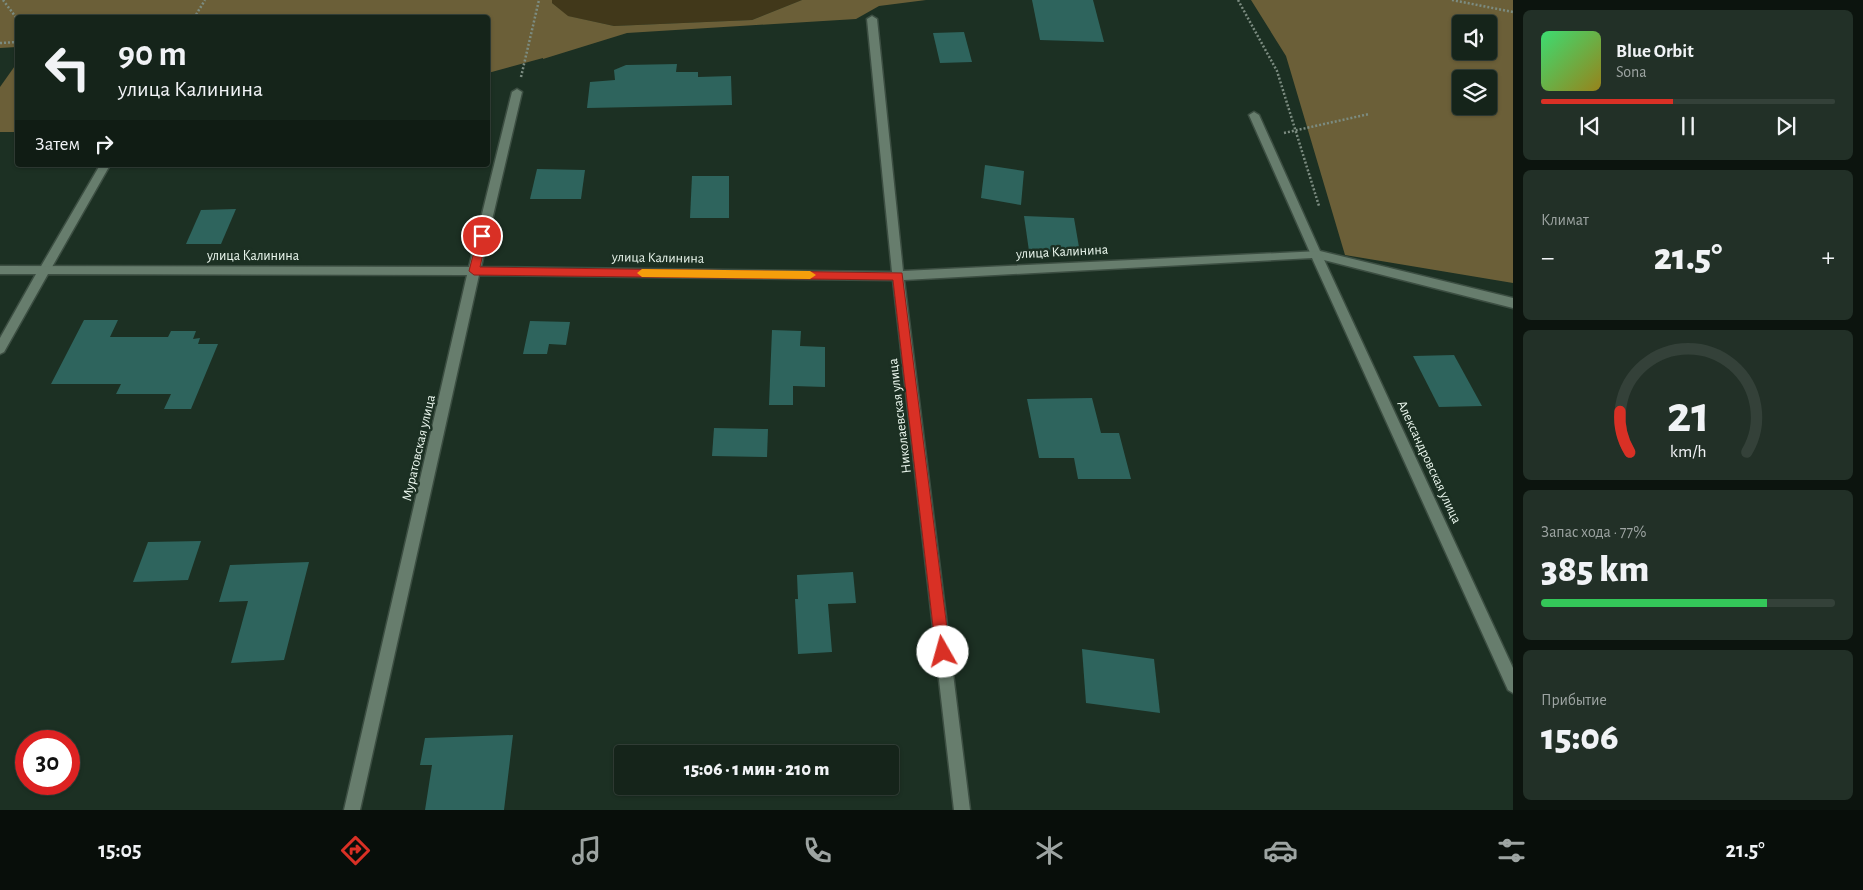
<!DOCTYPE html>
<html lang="ru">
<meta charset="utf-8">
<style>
body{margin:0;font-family:"Alegreya Sans",sans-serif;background:#223027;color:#f1f3f6;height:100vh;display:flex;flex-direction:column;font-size:19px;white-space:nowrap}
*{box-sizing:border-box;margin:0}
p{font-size:16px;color:#9da4a2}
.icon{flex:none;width:28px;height:28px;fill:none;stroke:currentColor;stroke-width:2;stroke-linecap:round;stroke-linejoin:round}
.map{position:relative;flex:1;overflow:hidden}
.sheet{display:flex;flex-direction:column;gap:10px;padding:10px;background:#0c140e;width:350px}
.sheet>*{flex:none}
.top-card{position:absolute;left:15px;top:15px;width:475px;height:152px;border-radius:5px;box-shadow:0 1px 4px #0004,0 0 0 1px #344139;background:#15241a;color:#f1f3f6;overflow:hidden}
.tools{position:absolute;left:1452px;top:15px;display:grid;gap:10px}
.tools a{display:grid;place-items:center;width:45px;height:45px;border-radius:5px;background:#15241a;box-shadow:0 1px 4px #0004,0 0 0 1px #344139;font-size:25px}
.speed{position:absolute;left:15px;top:730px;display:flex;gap:10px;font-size:25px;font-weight:700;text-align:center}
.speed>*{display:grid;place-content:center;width:65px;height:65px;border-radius:50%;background:#15241a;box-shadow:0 1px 4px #0004,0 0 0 1px #344139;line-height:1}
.speed .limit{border:8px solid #d22;background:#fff;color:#111}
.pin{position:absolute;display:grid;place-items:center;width:42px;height:42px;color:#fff;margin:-21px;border:2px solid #fff;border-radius:50%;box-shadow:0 1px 5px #0007}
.me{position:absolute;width:55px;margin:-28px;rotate:353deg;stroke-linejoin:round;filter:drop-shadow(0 0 4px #0008)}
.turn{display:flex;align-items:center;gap:18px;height:105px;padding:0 20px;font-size:22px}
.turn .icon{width:65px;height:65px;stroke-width:2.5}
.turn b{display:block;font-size:35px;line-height:42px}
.then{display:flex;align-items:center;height:48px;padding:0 20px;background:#0003;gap:10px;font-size:19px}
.big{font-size:38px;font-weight:800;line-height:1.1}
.sheet .tile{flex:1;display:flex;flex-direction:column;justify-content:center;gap:8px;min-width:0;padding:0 18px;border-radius:8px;background:#223027}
.sheet .dial{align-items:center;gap:0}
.dial svg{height:130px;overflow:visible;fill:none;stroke:#344139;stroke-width:7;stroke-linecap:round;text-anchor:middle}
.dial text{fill:#f1f3f6;stroke:none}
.song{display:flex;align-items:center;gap:15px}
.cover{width:60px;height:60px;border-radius:8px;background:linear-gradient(135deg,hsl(140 70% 55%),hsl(50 70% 35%))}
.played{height:5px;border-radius:2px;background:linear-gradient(90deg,#d93025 45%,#344139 45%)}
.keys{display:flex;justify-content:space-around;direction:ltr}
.heat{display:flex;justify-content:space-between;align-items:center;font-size:28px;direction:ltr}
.charge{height:8px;border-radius:4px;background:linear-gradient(90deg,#34c759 77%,#344139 0)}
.trip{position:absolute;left:614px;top:745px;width:285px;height:50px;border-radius:5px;background:#15241a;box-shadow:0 1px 4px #0004,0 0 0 1px #344139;font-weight:800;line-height:50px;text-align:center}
.tab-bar{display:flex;height:80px;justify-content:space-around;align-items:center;background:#080e0a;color:#9da4a2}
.tab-bar .icon{width:35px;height:35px}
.tab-bar .on{color:#d93025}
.tab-bar b{font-size:22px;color:#f1f3f6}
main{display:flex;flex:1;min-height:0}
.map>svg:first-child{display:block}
.green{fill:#41381a}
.forest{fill:#6b5f38;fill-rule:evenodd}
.building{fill:#2e645d}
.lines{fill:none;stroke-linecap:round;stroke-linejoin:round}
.lane-casing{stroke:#3c4e42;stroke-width:3}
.street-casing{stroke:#3c4e42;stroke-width:3}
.path{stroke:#7c8c81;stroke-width:2.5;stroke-dasharray:2 2;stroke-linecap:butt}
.lane{fill:#677d6d;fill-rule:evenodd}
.street{fill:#677d6d;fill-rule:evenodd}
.route{fill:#d93025;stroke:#8d1f18}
.slow{fill:#f59e0b}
.labels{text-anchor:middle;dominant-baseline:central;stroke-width:5;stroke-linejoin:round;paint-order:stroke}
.street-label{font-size:14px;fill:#ecf8ef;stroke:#1c3023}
</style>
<main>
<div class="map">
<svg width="1513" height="810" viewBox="0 0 1513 810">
<rect width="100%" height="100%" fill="#1c3023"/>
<polygon class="green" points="552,0 802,0 752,20 614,26 567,16 552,3"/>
<g class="forest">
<polygon points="0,0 552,0 552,3 568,16 614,26 752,20 802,0 926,0 879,6 856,19 627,33 543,59 543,58 488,73 488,18 18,18 17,47 0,48"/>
<path d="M1251,0H1513V283L1345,255L1286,56ZM1461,24H1489V51H1461ZM1461,79H1489V106H1461Z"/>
<polygon points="17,63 17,132 0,132 0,87"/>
</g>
<g class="building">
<polygon points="1032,0 1093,0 1104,42 1040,40"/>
<polygon points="964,32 972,62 940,63 933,33"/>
<polygon points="677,64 676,72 698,72 698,77 731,76 732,105 587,108 590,82 615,80 614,70 626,65"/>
<polygon points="985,165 1024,171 1021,205 981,198"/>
<polygon points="537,169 585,170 581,199 530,199"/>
<polygon points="692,176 729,176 729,218 690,218"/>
<polygon points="236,209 221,244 186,244 201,210"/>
<polygon points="1024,216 1074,218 1080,253 1029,251"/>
<polygon points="84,320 118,320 110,337 168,337 171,331 196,331 193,339 200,338 198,344 218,344 191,409 164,409 171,394 116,394 121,384 51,384"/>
<polygon points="530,321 570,322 566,345 549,344 547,354 523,354"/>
<polygon points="772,330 801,331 800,346 825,347 825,387 793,386 793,405 769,405"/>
<polygon points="1454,355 1482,406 1439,407 1413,356"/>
<polygon points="1092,398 1101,433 1119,433 1131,479 1078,479 1074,458 1039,458 1027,399"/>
<polygon points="714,428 768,429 767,457 712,456"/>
<polygon points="201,541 188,580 133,582 148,542"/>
<polygon points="309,562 284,660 231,663 248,601 219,602 230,565"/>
<polygon points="853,572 856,603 828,604 832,652 798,654 795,599 798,599 797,575"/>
<polygon points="1082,649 1154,659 1160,713 1086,703"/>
<polygon points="513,735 504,810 425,810 432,765 420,765 425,738"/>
</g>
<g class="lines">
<defs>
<g id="lane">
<polygon points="1254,112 1259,115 1320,251 1513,298 1513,308 1312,257 1249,115"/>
<polygon points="100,165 110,165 48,274 40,274 38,271 40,268"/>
</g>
<polygon id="street" points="872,16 877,19 903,271 1320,251 1513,668 1513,693 1508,690 1312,258 904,280 970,810 954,810 893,280 479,275 360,810 344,810 467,275 48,274 4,352 0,354 0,338 36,274 0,274 0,266 469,267 512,92 517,89 522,92 481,267 892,272 867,19"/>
</defs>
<use href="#lane" class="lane-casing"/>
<use href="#street" class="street-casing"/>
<g class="path">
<polyline points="3,0 18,20"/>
<polyline points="1238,0 1277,71 1319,206"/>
<polyline points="1452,0 1513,12"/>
<polyline points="194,18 205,0"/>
<polyline points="0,43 18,42"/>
<polyline points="521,77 539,0"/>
<polyline points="1284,133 1369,114"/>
</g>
<use href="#lane" class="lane"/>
<use href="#street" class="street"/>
</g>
<polygon class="route" points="482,232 487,236 480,267 902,273 950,652 948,656 943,658 938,656 936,652 893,280 474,275 469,271 478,236"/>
<polygon class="slow" points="642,269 810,271 816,275 810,279 642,277 637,273"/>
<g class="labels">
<g class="street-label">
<text transform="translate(1062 252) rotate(-3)">улица Калинина</text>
<text x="253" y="256">улица Калинина</text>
<text transform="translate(658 258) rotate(1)">улица Калинина</text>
<text transform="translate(900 416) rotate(-97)">Николаевская улица</text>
<text transform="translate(419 448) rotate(-77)">Муратовская улица</text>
<text transform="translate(1429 462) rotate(65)">Александровская улица</text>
</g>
</g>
</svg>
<div class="tools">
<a><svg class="icon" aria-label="sound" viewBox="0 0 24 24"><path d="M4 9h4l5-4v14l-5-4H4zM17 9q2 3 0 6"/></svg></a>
<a><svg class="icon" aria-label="layers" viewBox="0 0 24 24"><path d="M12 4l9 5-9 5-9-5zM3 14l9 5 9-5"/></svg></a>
</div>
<div class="speed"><div class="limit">30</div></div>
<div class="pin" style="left:482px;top:236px;background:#d93025"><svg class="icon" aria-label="arrive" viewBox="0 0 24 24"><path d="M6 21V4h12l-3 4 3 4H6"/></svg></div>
<svg class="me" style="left:943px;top:652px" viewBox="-20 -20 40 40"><circle r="19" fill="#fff"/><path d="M0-13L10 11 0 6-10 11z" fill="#d93025"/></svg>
<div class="trip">15:06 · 1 мин · 210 m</div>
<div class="top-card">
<div class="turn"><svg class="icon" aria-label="left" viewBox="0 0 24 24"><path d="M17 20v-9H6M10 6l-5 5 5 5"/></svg><div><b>90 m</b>улица Калинина</div></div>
<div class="then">Затем<svg class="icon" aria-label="right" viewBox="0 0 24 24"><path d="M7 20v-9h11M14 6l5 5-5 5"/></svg></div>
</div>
</div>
<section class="sheet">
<div class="tile">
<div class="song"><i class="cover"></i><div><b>Blue Orbit</b><p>Sona</p></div></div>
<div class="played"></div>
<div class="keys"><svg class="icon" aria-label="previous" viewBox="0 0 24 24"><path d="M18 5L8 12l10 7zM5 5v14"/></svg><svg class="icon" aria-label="pause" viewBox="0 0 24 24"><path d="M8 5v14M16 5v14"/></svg><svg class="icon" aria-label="next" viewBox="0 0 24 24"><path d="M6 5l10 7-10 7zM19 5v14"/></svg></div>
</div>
<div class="tile"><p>Климат</p>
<div class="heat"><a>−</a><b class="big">21.5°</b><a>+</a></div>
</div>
<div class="tile dial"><svg viewBox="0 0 100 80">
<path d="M14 69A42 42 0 1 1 86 69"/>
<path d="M14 69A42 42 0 0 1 8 44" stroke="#d93025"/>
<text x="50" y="56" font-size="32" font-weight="700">21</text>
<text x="50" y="72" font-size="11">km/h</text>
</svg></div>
<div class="tile"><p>Запас хода · 77%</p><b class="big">385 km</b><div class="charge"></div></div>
<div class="tile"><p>Прибытие</p><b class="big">15:06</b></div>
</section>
</main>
<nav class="tab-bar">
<b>15:05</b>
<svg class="icon on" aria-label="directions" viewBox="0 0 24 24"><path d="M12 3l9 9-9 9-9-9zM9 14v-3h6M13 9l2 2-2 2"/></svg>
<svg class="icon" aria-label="music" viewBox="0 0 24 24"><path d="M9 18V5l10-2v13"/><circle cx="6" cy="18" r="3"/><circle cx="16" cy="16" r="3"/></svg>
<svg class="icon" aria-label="phone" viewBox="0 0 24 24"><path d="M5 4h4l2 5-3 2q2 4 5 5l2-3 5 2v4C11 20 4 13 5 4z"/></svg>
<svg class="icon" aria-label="climate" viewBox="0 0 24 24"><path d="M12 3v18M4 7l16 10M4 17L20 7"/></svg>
<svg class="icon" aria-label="car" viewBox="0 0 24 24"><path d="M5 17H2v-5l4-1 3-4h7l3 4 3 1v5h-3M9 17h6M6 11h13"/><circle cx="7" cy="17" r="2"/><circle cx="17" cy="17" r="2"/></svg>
<svg class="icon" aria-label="filters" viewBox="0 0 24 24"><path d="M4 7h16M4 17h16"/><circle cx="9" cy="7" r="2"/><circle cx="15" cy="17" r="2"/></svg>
<b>21.5°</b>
</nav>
